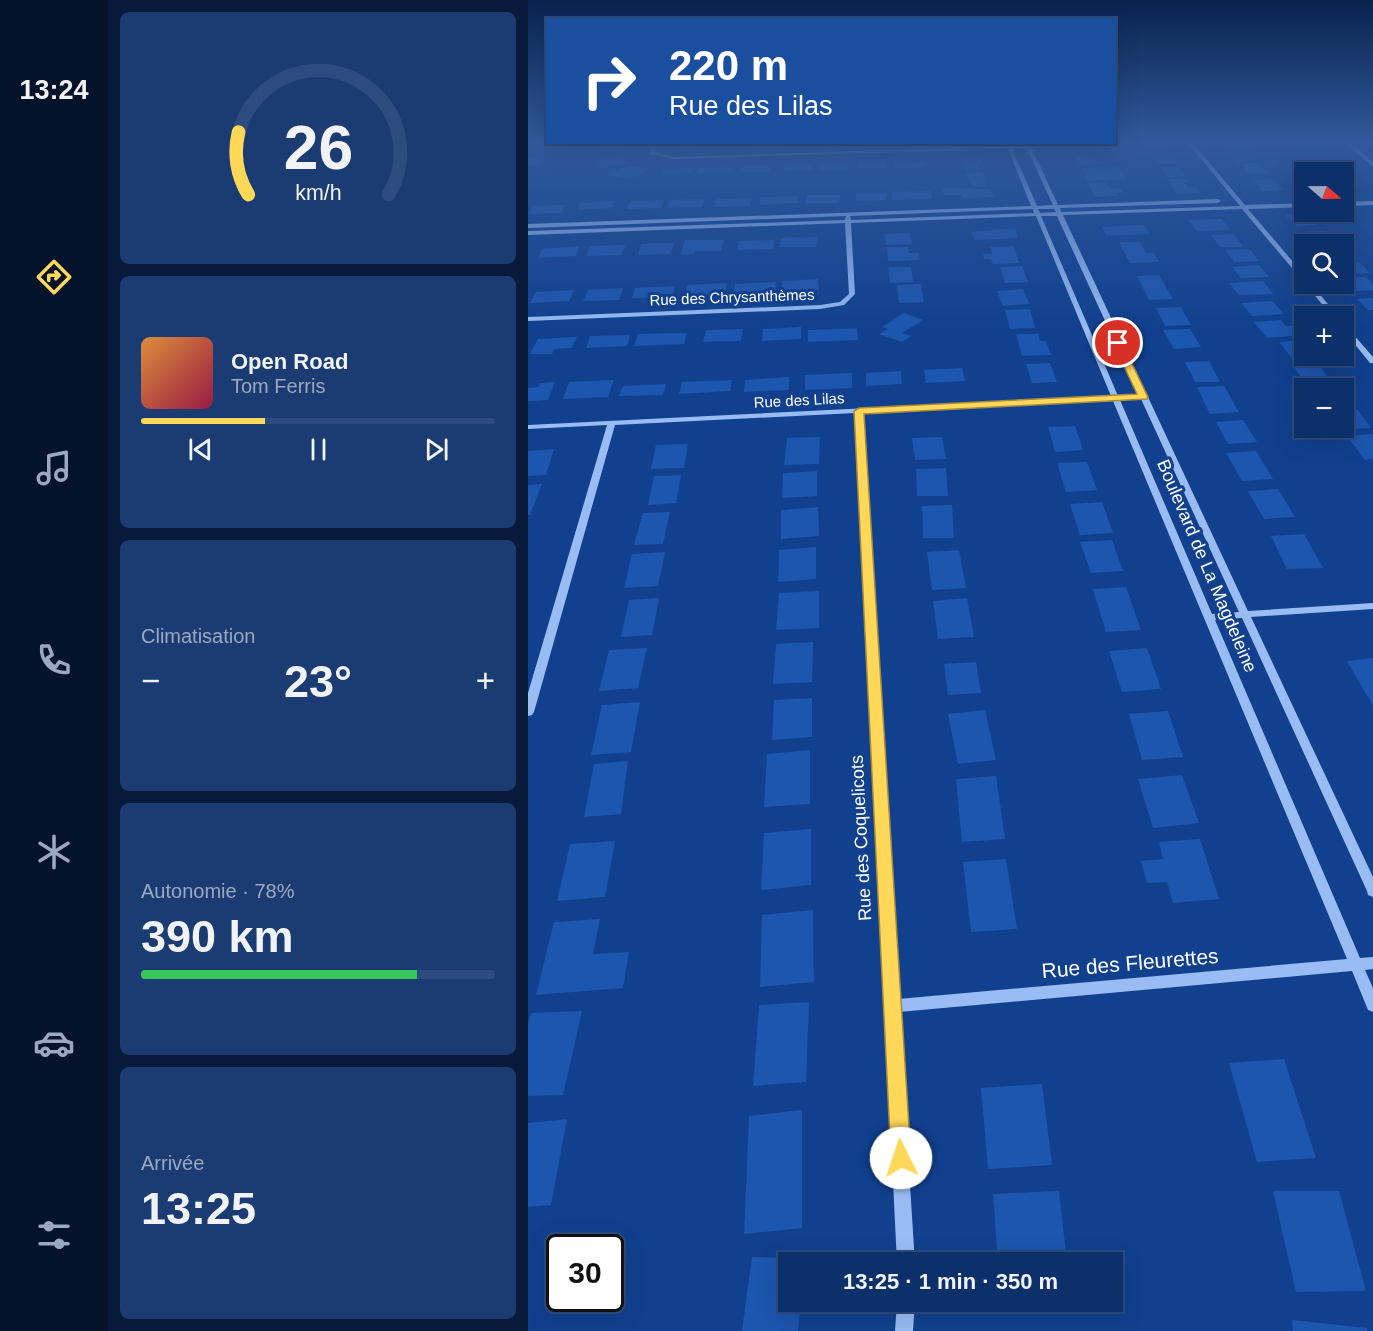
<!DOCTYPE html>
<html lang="fr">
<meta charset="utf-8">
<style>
body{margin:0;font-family:Arial,sans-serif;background:#1a3c72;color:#f1f3f6;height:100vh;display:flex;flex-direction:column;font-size:22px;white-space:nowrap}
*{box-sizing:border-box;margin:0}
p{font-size:20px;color:#9aa9c1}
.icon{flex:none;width:33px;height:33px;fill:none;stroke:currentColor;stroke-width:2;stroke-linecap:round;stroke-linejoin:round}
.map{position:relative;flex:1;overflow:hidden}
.drawer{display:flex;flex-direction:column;gap:12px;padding:12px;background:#071a3a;width:420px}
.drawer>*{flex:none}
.top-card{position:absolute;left:18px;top:18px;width:570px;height:126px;border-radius:0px;box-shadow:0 6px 24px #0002,0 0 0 2px #2c4b7e;background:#1a4fa0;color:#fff;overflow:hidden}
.needle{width:39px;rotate:110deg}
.controls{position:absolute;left:766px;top:162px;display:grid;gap:12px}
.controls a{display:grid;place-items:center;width:60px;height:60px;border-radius:0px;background:#0c306a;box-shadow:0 6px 24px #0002,0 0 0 2px #2c4b7e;font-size:30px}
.speed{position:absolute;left:18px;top:1234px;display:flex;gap:12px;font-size:30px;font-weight:700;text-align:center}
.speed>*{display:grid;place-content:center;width:78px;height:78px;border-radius:50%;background:#0c306a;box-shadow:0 6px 24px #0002,0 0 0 2px #2c4b7e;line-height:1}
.speed .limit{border:3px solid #111;border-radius:9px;background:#fff;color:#111}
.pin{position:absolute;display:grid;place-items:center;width:51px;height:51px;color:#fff;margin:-26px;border:3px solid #fff;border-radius:50%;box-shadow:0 2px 6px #0007}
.me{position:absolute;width:66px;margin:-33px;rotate:356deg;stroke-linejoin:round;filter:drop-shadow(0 0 4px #0008)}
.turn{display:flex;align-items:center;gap:21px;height:126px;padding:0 24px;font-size:27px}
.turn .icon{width:78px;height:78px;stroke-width:2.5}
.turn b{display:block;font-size:42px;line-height:51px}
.big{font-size:45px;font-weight:700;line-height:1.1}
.drawer .widget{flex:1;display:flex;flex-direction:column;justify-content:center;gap:9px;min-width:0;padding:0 21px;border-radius:9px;background:#1a3c72}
.drawer .dial{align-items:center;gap:0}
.dial svg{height:156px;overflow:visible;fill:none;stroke:#2c4b7e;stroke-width:7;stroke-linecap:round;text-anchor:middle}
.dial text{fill:#f1f3f6;stroke:none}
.song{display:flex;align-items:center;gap:18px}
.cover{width:72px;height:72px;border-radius:9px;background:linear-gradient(135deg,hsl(30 70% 55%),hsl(340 70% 35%))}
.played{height:6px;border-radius:3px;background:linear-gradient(90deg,#ffd85a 35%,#2c4b7e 35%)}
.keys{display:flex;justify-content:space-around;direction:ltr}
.heat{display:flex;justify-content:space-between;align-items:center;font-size:33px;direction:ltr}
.charge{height:9px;border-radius:4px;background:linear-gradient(90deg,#34c759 78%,#2c4b7e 0)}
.trip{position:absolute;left:250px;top:1252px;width:345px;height:60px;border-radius:0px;background:#0c306a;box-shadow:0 6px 24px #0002,0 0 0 2px #2c4b7e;font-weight:700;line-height:60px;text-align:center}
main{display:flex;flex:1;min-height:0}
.dock{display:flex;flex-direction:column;width:108px;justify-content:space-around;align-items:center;background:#05132a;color:#9aa9c1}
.dock .icon{width:42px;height:42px}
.dock .current{color:#ffd85a}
.dock b{font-size:27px;color:#f1f3f6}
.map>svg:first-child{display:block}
.building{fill:#1d56ae}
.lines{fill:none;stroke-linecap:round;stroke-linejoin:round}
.minor{fill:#98bcf3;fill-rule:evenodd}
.route{fill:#ffd85a;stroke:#a68c3a;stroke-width:1.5}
.labels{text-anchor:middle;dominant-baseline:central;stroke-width:6;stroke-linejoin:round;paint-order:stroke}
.far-street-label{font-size:15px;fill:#fff;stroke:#10408e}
.street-label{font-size:18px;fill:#fff;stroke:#10408e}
.near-street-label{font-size:21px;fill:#fff;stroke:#10408e}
</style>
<main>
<nav class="dock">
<b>13:24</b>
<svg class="icon current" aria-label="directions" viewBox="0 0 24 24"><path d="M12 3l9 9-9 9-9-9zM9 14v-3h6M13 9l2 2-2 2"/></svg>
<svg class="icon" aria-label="music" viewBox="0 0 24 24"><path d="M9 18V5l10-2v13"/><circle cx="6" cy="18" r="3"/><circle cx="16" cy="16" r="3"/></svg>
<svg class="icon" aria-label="phone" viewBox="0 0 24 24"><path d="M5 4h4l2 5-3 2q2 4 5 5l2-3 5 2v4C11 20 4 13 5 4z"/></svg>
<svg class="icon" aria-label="climate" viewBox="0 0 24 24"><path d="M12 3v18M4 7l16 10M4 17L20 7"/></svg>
<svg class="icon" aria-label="car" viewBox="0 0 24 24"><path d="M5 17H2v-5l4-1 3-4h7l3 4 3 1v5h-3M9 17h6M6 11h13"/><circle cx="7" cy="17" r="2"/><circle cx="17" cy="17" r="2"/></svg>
<svg class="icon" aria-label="filters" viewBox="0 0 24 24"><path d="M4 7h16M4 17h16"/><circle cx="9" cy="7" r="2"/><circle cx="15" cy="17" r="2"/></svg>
</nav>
<section class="drawer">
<div class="widget dial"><svg viewBox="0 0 100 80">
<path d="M14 69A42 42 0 1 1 86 69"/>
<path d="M14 69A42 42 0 0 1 9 37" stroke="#ffd85a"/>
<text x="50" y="56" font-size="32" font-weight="700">26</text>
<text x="50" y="72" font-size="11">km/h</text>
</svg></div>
<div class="widget">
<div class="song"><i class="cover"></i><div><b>Open Road</b><p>Tom Ferris</p></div></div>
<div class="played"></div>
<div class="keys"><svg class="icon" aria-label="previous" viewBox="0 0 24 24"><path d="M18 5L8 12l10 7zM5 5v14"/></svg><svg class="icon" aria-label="pause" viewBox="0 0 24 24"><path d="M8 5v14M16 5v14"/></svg><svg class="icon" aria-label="next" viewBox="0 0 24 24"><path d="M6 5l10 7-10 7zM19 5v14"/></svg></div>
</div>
<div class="widget"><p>Climatisation</p>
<div class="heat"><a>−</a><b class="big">23°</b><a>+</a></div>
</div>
<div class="widget"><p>Autonomie · 78%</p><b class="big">390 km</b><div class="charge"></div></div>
<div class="widget"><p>Arrivée</p><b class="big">13:25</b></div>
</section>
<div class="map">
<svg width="845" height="1331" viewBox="0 0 845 1331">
<rect width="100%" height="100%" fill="#10408e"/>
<g class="building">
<polygon points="82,142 92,142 99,147 83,150 73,144"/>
<polygon points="158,142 174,142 172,147 156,148"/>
<polygon points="227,142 255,142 255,146 227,147"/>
<polygon points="555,142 557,146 572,146 575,150 542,154 535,143"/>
<polygon points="615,142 635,142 640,149 620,150"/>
<polygon points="695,142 718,142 723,148 700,148"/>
<polygon points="791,145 800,152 789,153 793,155 772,156 764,150 783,149 779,146"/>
<polygon points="717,151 728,161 710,162 699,152"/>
<polygon points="644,154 650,163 630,163 625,155"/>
<polygon points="545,155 560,155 562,158 567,158 571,163 551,166"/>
<polygon points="93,156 100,163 73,168 66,161"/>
<polygon points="0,157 14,157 6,166 0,166"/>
<polygon points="453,158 455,164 449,164 451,170 438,170 435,159"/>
<polygon points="396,161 397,167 366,168 365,162"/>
<polygon points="358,162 359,168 330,168 330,163"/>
<polygon points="320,163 321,169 292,170 291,165"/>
<polygon points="711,163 730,163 741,174 721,175"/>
<polygon points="284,164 284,170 255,171 256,165"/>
<polygon points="809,164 818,172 794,172 786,165"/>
<polygon points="102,165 123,169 104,178 78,175"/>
<polygon points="214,166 242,166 241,172 212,173"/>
<polygon points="632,166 650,166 659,177 640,178"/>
<polygon points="206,167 204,173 168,174 170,168"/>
<polygon points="591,167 599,179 560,181 554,168"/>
<polygon points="164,168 163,174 134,175 136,169"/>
<polygon points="439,172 455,172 458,186 442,186"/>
<polygon points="816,178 820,178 831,187 816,188"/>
<polygon points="639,179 658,179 661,182 655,182 659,187 667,187 672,193 649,194"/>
<polygon points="746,179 755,190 734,191 725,180"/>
<polygon points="578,182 582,189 592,188 595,192 588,193 590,196 567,197 560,183"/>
<polygon points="414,188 463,189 466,197 435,198 434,195 416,195"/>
<polygon points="403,191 404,199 364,200 364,192"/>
<polygon points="358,193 358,200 328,201 328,194"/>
<polygon points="279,195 312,195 311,203 278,203"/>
<polygon points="270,196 270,203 232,205 232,197"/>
<polygon points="223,198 222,206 186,207 188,199"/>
<polygon points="177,199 174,207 138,208 142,200"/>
<polygon points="136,200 133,208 99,209 102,201"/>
<polygon points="86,201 84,208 50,210 52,203"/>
<polygon points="37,205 33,213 0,214 5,206"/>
<polygon points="785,213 790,218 783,219 789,225 769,226 757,215"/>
<polygon points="694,219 702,230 669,231 661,220"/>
<polygon points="616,225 622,234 579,236 574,227"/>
<polygon points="487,228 490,238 446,240 444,232"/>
<polygon points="797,231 807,241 783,242 774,232"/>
<polygon points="382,233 384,244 358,245 357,234"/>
<polygon points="706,234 715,247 692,247 683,235"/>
<polygon points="289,237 288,247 251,247 253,238"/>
<polygon points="157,240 196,240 193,251 167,251 166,254 152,255"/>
<polygon points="246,240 245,249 209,250 211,241"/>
<polygon points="591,242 612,242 618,253 626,253 631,262 602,263"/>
<polygon points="133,243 146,243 143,254 110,255 113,244"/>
<polygon points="97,245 94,255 58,256 62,246"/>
<polygon points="51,246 48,256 11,258 14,249"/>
<polygon points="486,246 491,263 465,264 463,259 456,259 455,254 464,254 462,247"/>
<polygon points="359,247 380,247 381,253 391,253 392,260 360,261"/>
<polygon points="722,249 731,261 706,262 697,250"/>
<polygon points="816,262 831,262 842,273 816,274"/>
<polygon points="731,265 741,277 713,278 704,267"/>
<polygon points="494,266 500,282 477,283 472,267"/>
<polygon points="360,267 383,267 385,282 362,283"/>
<polygon points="631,275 645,299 621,300 609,276"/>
<polygon points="838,277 845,284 845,290 823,291 816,284 816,278"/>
<polygon points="290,279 291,290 254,292 254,281"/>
<polygon points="735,281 745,294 711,295 701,283"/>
<polygon points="248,282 247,292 206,294 207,284"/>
<polygon points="199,283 197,295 156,296 159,285"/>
<polygon points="393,284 396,302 371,303 369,285"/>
<polygon points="147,286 144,297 104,298 107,288"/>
<polygon points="95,288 91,300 55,301 60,290"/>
<polygon points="495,289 501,304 475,306 469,291"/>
<polygon points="46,290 41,301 2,303 8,292"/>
<polygon points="845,298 845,310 840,310 829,299"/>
<polygon points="744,301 756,314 724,316 713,303"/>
<polygon points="653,307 663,325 637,326 628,308"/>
<polygon points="502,309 507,328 482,329 477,310"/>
<polygon points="376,313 395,320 374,333 384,336 374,342 351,334 360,329 354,327"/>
<polygon points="753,320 758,326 769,325 777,335 739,338 726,322"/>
<polygon points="273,327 273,339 234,341 235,329"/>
<polygon points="329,328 330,340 280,342 280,330"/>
<polygon points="215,329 213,341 175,342 178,330"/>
<polygon points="662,329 673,347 646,349 635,330"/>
<polygon points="159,333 156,344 106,346 110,334"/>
<polygon points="488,334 510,334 512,341 518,341 523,355 494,356"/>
<polygon points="102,335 99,346 58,348 62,336"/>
<polygon points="49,337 44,348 26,349 24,354 2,354 10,339"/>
<polygon points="777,340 777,356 782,357 764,358 751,342"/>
<polygon points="681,361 692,382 667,382 657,362"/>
<polygon points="522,363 529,382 504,383 498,364"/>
<polygon points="791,365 799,376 787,377 792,383 778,384 766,367"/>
<polygon points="434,368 437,381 398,383 396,370"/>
<polygon points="373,371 374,384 338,386 338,373"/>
<polygon points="324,373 324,388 277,390 277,375"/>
<polygon points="261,377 261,390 216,392 217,380"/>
<polygon points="86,380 80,397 35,399 41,382"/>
<polygon points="204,380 202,391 151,394 154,382"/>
<polygon points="27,382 20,400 0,401 0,388 10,387 12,383"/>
<polygon points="138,384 135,395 91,396 95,386"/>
<polygon points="811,385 814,388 784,388 782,386"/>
<polygon points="696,386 711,412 682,414 669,387"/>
<polygon points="830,410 843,428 817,429 816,411"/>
<polygon points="715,420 729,442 700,444 688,422"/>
<polygon points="547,426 555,450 527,452 520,427"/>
<polygon points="845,434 845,459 837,460 819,436"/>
<polygon points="292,437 291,464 256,465 259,438"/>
<polygon points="414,437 418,459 387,460 384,438"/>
<polygon points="160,444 156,468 123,469 128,445"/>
<polygon points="26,449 18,475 0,476 0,451"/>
<polygon points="728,451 745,479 714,481 698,453"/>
<polygon points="559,462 569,490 538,492 529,463"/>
<polygon points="418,468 420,496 389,496 388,469"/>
<polygon points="289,471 289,496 254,498 255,473"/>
<polygon points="153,475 148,503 120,505 126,476"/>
<polygon points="14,484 2,515 0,515 0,485"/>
<polygon points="750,489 767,517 736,519 720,491"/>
<polygon points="574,502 585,533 552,535 542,504"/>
<polygon points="424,505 426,538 395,538 394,506"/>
<polygon points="290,507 291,536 253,539 253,510"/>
<polygon points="142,512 135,544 106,545 115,513"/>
<polygon points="776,534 795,568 759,569 743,536"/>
<polygon points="584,540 595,571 563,573 552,542"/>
<polygon points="288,547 288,579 250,582 251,550"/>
<polygon points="431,550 438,588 404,590 399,552"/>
<polygon points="137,552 130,586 96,588 104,554"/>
<polygon points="598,587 613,630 578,632 565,589"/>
<polygon points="291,591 291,628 248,630 251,593"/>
<polygon points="131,598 124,635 93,637 101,600"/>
<polygon points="439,598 446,637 410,639 405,601"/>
<polygon points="285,642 284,682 245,684 248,644"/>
<polygon points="119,648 110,688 71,691 81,650"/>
<polygon points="619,648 633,689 594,692 581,651"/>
<polygon points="845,658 845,706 819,661"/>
<polygon points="448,662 453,693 420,695 416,664"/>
<polygon points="284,698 284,737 244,740 246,700"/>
<polygon points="112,702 103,752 63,755 74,705"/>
<polygon points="457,710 468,760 430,764 420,714"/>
<polygon points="640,711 655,757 614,760 601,714"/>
<polygon points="282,750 282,804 236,807 239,754"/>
<polygon points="100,761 93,814 56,817 66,764"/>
<polygon points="654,775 671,823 625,828 610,779"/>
<polygon points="468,776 477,839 434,842 428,779"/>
<polygon points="283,829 283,885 233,890 236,833"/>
<polygon points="672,839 691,899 645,903 639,882 619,883 613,861 635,859 631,842"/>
<polygon points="87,841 77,897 29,901 42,844"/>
<polygon points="478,859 489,929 443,932 435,862"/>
<polygon points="285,910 286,982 232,987 234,915"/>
<polygon points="72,919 65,954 101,952 95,988 8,995 26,922"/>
<polygon points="281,1002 278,1082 225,1086 231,1005"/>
<polygon points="54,1011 35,1095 0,1096 0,1023 3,1013"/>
<polygon points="756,1059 788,1158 729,1162 701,1063"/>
<polygon points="514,1084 524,1165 460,1169 453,1088"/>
<polygon points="274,1110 274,1228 216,1234 221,1116"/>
<polygon points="39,1119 23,1205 0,1207 0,1123"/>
<polygon points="531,1191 539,1263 470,1263 465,1194"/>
<polygon points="745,1191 811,1191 838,1291 768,1292"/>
<polygon points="224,1257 277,1258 277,1263 261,1263 261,1302 273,1302 270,1331 214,1331"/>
<polygon points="764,1320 839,1328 840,1331 765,1331"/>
</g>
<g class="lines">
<g class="minor">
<path d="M124,142H128L127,152L146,157L478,146L477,142H482L483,146H497L496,142H501L530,205L690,199L693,201L690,203L532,208L533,212L712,206L659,142H664L717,205L777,203V207L720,209L777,276V282L775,281L714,209L535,215L720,611L845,603V609L723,617L845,877V897L840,895L839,891L714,618L687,620L832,958L845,957V969L837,970L845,988V1012L840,1010L824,971L371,1012L387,1263H369L327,413L87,425L6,712L4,715L0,716V693L79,425L0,429V425L583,396L508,216L323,223L327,294L316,305L292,309L0,321V317L292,305L312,302L321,294L317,223L0,235V231L317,220L318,216L0,228V224L503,206L480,149L146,159L122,154ZM484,149H499L525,205L509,206ZM505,209L506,213L323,220L322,216ZM510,209H526L528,212L512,213ZM513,216H529L611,395L590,396ZM613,399L711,612L684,614L592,400ZM585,401L819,959L370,999L335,413Z"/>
<polygon points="816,142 821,142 845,162 845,167"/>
<polygon points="845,201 845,205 816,206 816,202"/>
<polygon points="777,284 783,284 810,316 804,316"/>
<polygon points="816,325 818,326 845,357 845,363 842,363 816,331"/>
<polygon points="369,1302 387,1302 385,1331 367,1331"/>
</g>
</g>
<linearGradient id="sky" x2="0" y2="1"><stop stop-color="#09234e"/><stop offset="0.43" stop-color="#31599b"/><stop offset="1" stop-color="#31599b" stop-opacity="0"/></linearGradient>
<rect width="845" height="329" fill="url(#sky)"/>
<polygon class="route" points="587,341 594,343 620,397 619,399 336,414 383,1158 380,1166 373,1169 366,1166 363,1158 326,411 331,408 609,394 585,343"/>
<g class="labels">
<g class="far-street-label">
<text transform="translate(204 297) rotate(-2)">Rue des Chrysanthèmes</text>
<text transform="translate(271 400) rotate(-3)">Rue des Lilas</text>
</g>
<g class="street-label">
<text transform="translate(679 566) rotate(67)">Boulevard de La Magdeleine</text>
<text transform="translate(333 838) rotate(-93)">Rue des Coquelicots</text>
</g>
<g class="near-street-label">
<text transform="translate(602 963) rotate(-5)">Rue des Fleurettes</text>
</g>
</g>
</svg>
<div class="controls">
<a><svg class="needle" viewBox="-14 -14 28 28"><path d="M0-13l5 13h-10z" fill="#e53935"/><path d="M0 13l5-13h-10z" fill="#9aa9c1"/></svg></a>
<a><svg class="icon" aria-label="search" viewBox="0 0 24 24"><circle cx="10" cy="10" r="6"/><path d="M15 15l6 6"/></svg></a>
<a>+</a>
<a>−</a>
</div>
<div class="speed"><div class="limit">30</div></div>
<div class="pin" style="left:590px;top:343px;background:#d93025"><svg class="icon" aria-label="arrive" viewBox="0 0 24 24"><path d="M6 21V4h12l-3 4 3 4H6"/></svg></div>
<svg class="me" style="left:373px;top:1158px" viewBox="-20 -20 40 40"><circle r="19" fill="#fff"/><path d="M0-13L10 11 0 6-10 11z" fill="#ffd85a"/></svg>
<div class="trip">13:25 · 1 min · 350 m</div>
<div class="top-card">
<div class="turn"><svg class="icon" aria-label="right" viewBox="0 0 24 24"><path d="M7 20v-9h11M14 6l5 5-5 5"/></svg><div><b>220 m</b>Rue des Lilas</div></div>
</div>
</div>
</main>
